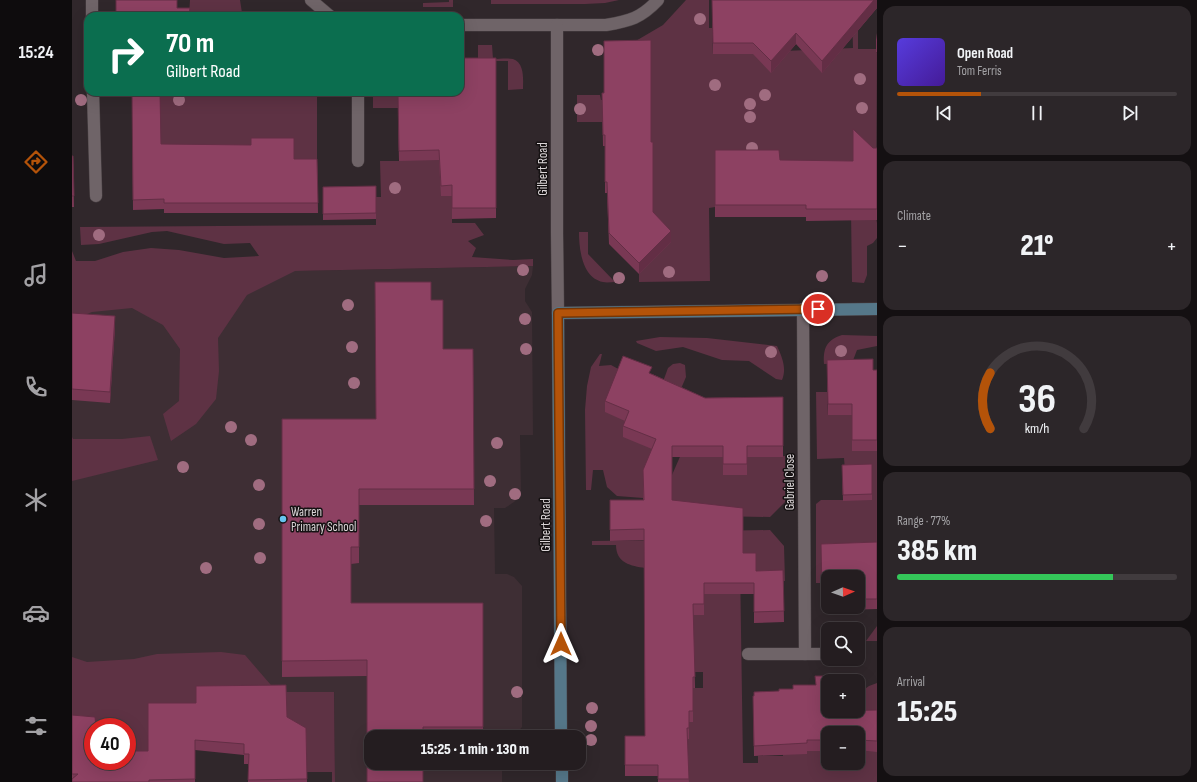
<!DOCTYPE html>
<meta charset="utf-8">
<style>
body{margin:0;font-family:"Sofia Sans Condensed",sans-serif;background:#2c2629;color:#f1f3f6;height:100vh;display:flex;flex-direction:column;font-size:15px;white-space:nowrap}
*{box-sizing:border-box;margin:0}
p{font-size:13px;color:#a3a2a5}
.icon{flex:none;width:22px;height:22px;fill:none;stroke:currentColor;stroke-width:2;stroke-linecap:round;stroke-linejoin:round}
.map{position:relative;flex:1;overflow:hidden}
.details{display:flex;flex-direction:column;gap:6px;padding:6px;background:#141012;width:320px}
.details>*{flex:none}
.banner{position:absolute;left:12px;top:12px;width:380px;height:84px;border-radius:12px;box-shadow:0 4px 16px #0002,0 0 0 1px #413b3e;background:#0b6e4f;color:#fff;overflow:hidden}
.needle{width:26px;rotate:88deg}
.tools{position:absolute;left:749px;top:570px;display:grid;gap:8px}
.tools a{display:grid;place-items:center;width:44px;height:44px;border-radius:8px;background:#241d20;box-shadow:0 4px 16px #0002,0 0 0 1px #413b3e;font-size:20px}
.speed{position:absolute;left:12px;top:718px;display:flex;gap:8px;font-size:20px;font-weight:700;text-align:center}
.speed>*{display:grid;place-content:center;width:52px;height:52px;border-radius:50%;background:#241d20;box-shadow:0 4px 16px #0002,0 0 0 1px #413b3e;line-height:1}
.speed .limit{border:6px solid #d22;background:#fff;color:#111}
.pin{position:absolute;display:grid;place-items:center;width:34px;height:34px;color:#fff;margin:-17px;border:2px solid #fff;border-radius:50%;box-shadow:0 1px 4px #0007}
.me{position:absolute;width:44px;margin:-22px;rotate:0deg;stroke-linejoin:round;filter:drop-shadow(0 0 3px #0008)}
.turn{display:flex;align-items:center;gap:14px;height:84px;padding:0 16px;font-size:18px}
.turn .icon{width:52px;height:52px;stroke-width:2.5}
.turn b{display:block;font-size:28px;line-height:34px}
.big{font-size:30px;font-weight:800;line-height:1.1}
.details .card{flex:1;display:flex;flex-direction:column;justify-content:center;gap:6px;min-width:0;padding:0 14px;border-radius:12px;background:#2c2629}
.details .dial{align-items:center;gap:0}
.dial svg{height:104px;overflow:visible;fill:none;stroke:#413b3e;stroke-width:7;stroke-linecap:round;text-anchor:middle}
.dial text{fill:#f1f3f6;stroke:none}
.song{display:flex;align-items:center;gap:12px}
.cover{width:48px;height:48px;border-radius:6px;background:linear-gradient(135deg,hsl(250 70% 55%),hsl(260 70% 35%))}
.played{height:4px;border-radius:2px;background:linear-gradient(90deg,#b45309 30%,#413b3e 30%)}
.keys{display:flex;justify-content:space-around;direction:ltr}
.heat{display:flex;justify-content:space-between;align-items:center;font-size:22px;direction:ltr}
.charge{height:6px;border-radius:3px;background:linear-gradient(90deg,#34c759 77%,#413b3e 0)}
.trip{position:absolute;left:292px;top:730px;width:222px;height:40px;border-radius:12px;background:#241d20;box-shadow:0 4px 16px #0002,0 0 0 1px #413b3e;font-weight:800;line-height:40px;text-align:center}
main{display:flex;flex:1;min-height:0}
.tab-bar{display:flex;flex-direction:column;width:72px;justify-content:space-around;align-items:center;background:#0e0c0d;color:#a3a2a5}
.tab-bar .icon{width:28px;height:28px}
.tab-bar .on{color:#b45309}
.tab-bar b{font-size:18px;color:#f1f3f6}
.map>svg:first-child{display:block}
.built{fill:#3e2e34}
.green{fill:#5e3244}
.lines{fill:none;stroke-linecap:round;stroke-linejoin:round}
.lane-casing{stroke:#4b4346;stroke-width:13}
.street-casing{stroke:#4b4346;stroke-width:13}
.secondary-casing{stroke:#4b4346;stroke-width:13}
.lane{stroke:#6f6468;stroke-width:12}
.street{stroke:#6f6468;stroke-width:12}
.secondary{stroke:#557789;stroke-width:12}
.tree{fill:#a06c80}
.wall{fill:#793854}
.shaded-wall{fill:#632e45}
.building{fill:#8d4162;stroke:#632e45}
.route-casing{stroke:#753606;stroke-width:10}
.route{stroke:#b45309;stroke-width:7}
.poi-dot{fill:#67c4ef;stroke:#161213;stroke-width:1.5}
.labels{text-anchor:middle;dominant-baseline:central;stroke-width:3;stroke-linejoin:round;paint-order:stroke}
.street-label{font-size:13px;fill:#dbd5d7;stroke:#161213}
.poi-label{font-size:13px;fill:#dbd5d7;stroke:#161213;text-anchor:start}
</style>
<main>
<nav class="tab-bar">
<b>15:24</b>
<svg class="icon on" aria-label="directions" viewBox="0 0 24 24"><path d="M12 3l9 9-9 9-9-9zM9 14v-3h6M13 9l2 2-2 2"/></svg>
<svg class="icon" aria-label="music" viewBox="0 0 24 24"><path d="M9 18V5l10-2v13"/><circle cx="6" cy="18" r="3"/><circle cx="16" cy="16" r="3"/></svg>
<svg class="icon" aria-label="phone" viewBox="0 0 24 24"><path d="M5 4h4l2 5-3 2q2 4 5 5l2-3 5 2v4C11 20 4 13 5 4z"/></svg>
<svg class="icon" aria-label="climate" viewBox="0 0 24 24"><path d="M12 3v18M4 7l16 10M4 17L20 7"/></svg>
<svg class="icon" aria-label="car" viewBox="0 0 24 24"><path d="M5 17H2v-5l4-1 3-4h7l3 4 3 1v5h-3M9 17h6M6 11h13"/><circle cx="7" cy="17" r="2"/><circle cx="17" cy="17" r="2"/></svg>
<svg class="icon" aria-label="filters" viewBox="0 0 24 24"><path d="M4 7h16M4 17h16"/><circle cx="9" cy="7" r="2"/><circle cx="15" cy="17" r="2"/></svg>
</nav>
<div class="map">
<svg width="805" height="782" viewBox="0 0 805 782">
<rect width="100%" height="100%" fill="#30272b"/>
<polygon class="built" points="461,266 460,275 453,289 453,301 460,312 461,435 448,435 449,495 442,502 433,508 422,508 423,574 435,574 442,577 450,586 450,727 441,737 299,737 299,763 430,763 430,782 263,782 262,692 0,692 0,271 223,271"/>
<g class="green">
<polygon points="118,0 168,0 170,13 178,12 179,16 117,16"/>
<polygon points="377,0 381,0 381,7 351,7 351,3 377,2"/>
<polygon points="419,0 547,0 533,3 513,4 419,4"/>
<polygon points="614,0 637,0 637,28 640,28 641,54 781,48 780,14 786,14 786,49 804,49 805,53 804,217 805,223 805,238 801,243 795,246 795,275 792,283 780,282 779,211 643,207 637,208 638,281 567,282 567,274 578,220 531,104 530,122 505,122 505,95 528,95 529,100 546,100 547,96 579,95 579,52 562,42 591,25"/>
<path d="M406,45H420L421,59C427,59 435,58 441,59C453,63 451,80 451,89L436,90V61H406Z"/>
<polygon points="88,92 245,92 245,169 90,209"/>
<polygon points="301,92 364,92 380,111 369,196 380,196 380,223 403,223 412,235 396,241 404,248 400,257 441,260 461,259 461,266 223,271 175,295 146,338 147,371 144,399 124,424 99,441 91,414 107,401 108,349 91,325 60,308 20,312 0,320 0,251 4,261 23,261 51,252 79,248 107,250 152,258 187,256 178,243 152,244 95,231 80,232 27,244 9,245 8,227 304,225 304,197 309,197 308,161 327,161 326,108 301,108"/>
<path d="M507,232H516V254L543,282C539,282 535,283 531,282C510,278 507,249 507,232Z"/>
<path d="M770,335L805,336V346L785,350L780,363L752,364C751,349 754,340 770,335Z"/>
<path d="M588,337L635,338L705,346C710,357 715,368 710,380L704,379L677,361L650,360L611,347L584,351L565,343L564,341Z"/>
<path d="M528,354H530L527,366L539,365L550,371L557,422L585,448L600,475L624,420L635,457H651L675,437L680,457L713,456V502L698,517L643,516L641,531L698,530L712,546L713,581L684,582L668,564L671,763H686V756H711V746L735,740L756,751V763H786V694L797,686L805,683V782H617L614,746L617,722H621L580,688H631V672H622L573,568C559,566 544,563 544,545H520V541L601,540L571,498L545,496L535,487L531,470H521L519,490H514L513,410L515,386L519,367Z"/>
<polygon points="608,363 613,365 614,377 602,405 585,398 596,368 601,364"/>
<polygon points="744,392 755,392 756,415 780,415 805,444 805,557 790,554 749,554 750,583 744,583 744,504 749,500 794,500 773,471 772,458 745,459"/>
<polygon points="78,436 86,460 0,481 0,437 1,439 50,439"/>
<polygon points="805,626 805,641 794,641"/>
<polygon points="149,652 173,655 205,692 262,692 263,782 260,782 260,772 214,772 124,725 77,761 55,761 55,727 21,727 0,741 0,657 15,662 62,659 85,654"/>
</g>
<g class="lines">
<defs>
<g id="lane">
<polyline points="21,92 24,196"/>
<polyline points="286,161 286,92"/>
</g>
<g id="street">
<polyline points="20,0 20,16"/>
<polyline points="239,0 258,16"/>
<path d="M388,25H534C558,21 569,18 586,0"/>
<polyline points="485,25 485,233 486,313"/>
<polyline points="731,309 733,654"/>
<polyline points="676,654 756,654"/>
</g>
<g id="secondary">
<polyline points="489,737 486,313 805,309"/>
<polyline points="490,763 490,782"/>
</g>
</defs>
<use href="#lane" class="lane-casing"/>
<use href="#street" class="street-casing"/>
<use href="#secondary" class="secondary-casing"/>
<use href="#lane" class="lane"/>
<use href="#street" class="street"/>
<use href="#secondary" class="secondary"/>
</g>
<g class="tree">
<circle cx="628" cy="19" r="6"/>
<circle cx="526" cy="50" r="6"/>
<circle cx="788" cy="79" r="6"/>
<circle cx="643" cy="85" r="6"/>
<circle cx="693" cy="95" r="6"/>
<circle cx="9" cy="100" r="6"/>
<circle cx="107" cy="100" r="6"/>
<circle cx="678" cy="104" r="6"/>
<circle cx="790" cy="108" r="6"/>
<circle cx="508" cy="109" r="6"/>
<circle cx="678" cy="117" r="6"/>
<circle cx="680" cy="148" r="6"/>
<circle cx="323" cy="188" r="6"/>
<circle cx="27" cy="235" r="6"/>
<circle cx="451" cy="270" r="6"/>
<circle cx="597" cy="272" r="6"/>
<circle cx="750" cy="276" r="6"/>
<circle cx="547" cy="278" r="6"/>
<circle cx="276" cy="305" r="6"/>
<circle cx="453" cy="319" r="6"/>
<circle cx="280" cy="347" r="6"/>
<circle cx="454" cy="349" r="6"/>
<circle cx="769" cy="351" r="6"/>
<circle cx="699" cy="352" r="6"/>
<circle cx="282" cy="383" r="6"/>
<circle cx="159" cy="427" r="6"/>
<circle cx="179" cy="440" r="6"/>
<circle cx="425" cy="443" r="6"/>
<circle cx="111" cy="467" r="6"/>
<circle cx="418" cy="481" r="6"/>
<circle cx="187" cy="485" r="6"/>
<circle cx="443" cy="494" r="6"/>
<circle cx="414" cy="521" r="6"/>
<circle cx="187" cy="524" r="6"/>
<circle cx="188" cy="558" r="6"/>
<circle cx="134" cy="568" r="6"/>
<circle cx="445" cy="692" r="6"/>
<circle cx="520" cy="708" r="6"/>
<circle cx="519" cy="726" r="6"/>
<circle cx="519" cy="740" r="6"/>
</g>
<g class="wall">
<polygon points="640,0 805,0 805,8 750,73 724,44 699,73 681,54 641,54"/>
<polygon points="805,33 805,52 804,52 804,40"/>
<polygon points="424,58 424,218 380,219 380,196 369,196 367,160 327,161 326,96 364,95"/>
<polygon points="60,92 89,144 222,159 245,159 246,213 92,213 92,209 61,210"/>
<polygon points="530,93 579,142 581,212 599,242 567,274 537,244 535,193 533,193 533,146 531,146"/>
<polygon points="801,148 805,148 805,220 734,221 734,217 643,217 643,150 708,160 781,161"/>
<polygon points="0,156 1,156 2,207 0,207"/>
<polygon points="304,186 304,219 251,220 251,187"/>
<polygon points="359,300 371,349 401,349 402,505 287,505 287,563 279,564 279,603 411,603 411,737 299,737 295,676 210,677 210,419 304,419"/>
<polygon points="0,313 43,328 38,403 0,400"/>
<polygon points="755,360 801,370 805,370 805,451 780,451 780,415 756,415"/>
<polygon points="580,374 633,398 711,397 711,457 675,457 675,475 651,475 651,457 600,457 600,500 671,553 684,571 711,570 712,622 682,623 682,594 632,594 632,615 621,615 623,688 621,688 621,722 617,722 617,739 615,739 617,782 586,782 586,776 553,776 553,736 573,736 572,540 538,541 538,500 571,500 571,470 580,449 551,437 551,426 553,421 533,412 533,401"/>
<polygon points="800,464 800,500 771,501 770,465"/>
<polygon points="805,542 805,609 774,610 774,607 786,607 786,577 756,577 756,601 750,601 749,544"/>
<polygon points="721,689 756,711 805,710 805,752 786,750 786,733 756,733 756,751 735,751 735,754 682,756 681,696 707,691"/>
<polygon points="0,715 21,761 76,751 215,717 234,728 235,782 176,782 176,764 172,764 172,755 123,750 123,782 0,782"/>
</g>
<g class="shaded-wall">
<polygon points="802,0 805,0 805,8 750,73 750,61"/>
<polygon points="724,33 724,44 699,73 699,61"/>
<polygon points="599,231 599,242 567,274 567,263"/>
<polygon points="43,316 43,328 38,403 38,392"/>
</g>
<g class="building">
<polygon points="44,0 105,0 105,8 118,8 117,16 44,16"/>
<polygon points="640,0 802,0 750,61 724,33 699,61 681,43 641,43"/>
<polygon points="579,40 579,142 581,142 581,212 599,231 567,263 537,233 535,182 533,182 533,135 531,135 530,93 532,93 532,41"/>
<polygon points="388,58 424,58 424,208 380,208 380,185 369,186 367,150 327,151 326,96 364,95 364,92 388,92"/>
<polygon points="60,92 88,92 89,144 179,145 179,138 222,138 222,159 245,159 246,203 92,203 92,199 61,200"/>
<polygon points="781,129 801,148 805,148 805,209 734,209 734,205 643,205 643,150 707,150 708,160 781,161"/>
<polygon points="0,156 1,156 2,196 0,196"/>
<polygon points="304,186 304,213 251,214 251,187"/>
<polygon points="303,282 359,282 359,300 371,300 371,349 401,349 402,489 287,489 287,547 279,547 279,603 411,603 411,727 351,727 351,737 299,737 299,763 351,763 351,782 295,782 295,660 210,661 210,419 304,419"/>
<polygon points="0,313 43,316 38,392 0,389"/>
<polygon points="551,356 580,367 577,373 633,398 711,397 711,446 675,446 675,464 651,464 651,446 600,446 600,500 671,508 671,553 684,553 684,571 711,570 712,611 682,612 682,583 632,583 632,604 621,604 623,677 621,677 621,711 617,711 617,728 615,728 617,779 586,779 586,765 553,765 553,736 573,736 572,529 538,530 538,500 572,500 571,470 584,439 551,426 557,411 533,401"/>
<polygon points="801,359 801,370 805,370 805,440 780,440 780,404 756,404 755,360"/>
<polygon points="800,464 800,494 771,495 770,465"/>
<polygon points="805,542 805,599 786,599 786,577 756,577 756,590 750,590 749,544"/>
<polygon points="743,676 772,676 773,681 756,681 756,711 805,710 805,741 786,740 786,733 756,733 756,740 735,740 735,743 682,746 681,696 682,696 682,692 707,691 707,689 721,689 721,685 744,685"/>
<polygon points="214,685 215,717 234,728 235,779 176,780 177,754 172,754 172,744 123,740 123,779 77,780 77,782 0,782 0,779 6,774 0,774 0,715 23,717 24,727 21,727 21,761 55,761 55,751 76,751 76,703 124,703 124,686"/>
</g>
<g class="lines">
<defs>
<polyline id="route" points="489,644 486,313 746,309"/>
</defs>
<use href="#route" class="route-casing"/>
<use href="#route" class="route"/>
</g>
<circle class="poi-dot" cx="211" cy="519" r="4"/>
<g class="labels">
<g class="street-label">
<text transform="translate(471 169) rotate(-90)">Gilbert Road</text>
<text transform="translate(718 482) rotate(-90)">Gabriel Close</text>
<text transform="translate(474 525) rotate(-90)">Gilbert Road</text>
</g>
<g class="poi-label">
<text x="219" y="512">Warren<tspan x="219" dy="15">Primary School</tspan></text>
</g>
</g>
</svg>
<div class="tools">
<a><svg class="needle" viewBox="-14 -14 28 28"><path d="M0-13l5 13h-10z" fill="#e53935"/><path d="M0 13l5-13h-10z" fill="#a3a2a5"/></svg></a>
<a><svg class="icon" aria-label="search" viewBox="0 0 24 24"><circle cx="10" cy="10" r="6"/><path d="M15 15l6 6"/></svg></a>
<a>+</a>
<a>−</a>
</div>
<div class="speed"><div class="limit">40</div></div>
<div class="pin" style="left:746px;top:309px;background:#d93025"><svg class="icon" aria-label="arrive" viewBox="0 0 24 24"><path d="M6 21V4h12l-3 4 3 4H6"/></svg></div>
<svg class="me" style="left:489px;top:644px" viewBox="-20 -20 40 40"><path d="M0-17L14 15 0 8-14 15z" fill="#b45309" stroke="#fff" stroke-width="4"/></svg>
<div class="trip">15:25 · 1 min · 130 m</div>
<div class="banner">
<div class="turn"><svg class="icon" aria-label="right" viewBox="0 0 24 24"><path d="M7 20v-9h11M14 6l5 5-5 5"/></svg><div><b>70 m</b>Gilbert Road</div></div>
</div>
</div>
<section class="details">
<div class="card">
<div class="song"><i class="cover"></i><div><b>Open Road</b><p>Tom Ferris</p></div></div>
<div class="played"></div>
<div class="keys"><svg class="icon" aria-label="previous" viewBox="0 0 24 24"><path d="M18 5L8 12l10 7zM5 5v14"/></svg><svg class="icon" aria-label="pause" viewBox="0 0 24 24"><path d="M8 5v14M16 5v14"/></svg><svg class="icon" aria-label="next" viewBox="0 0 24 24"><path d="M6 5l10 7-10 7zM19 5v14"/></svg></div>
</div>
<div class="card"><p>Climate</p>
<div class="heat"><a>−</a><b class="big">21°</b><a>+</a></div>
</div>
<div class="card dial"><svg viewBox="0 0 100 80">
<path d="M14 69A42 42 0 1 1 86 69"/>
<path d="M14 69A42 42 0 0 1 14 26" stroke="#b45309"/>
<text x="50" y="56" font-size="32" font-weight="700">36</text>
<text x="50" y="72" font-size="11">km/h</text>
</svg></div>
<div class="card"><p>Range · 77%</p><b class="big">385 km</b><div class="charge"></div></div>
<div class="card"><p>Arrival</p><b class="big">15:25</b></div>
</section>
</main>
